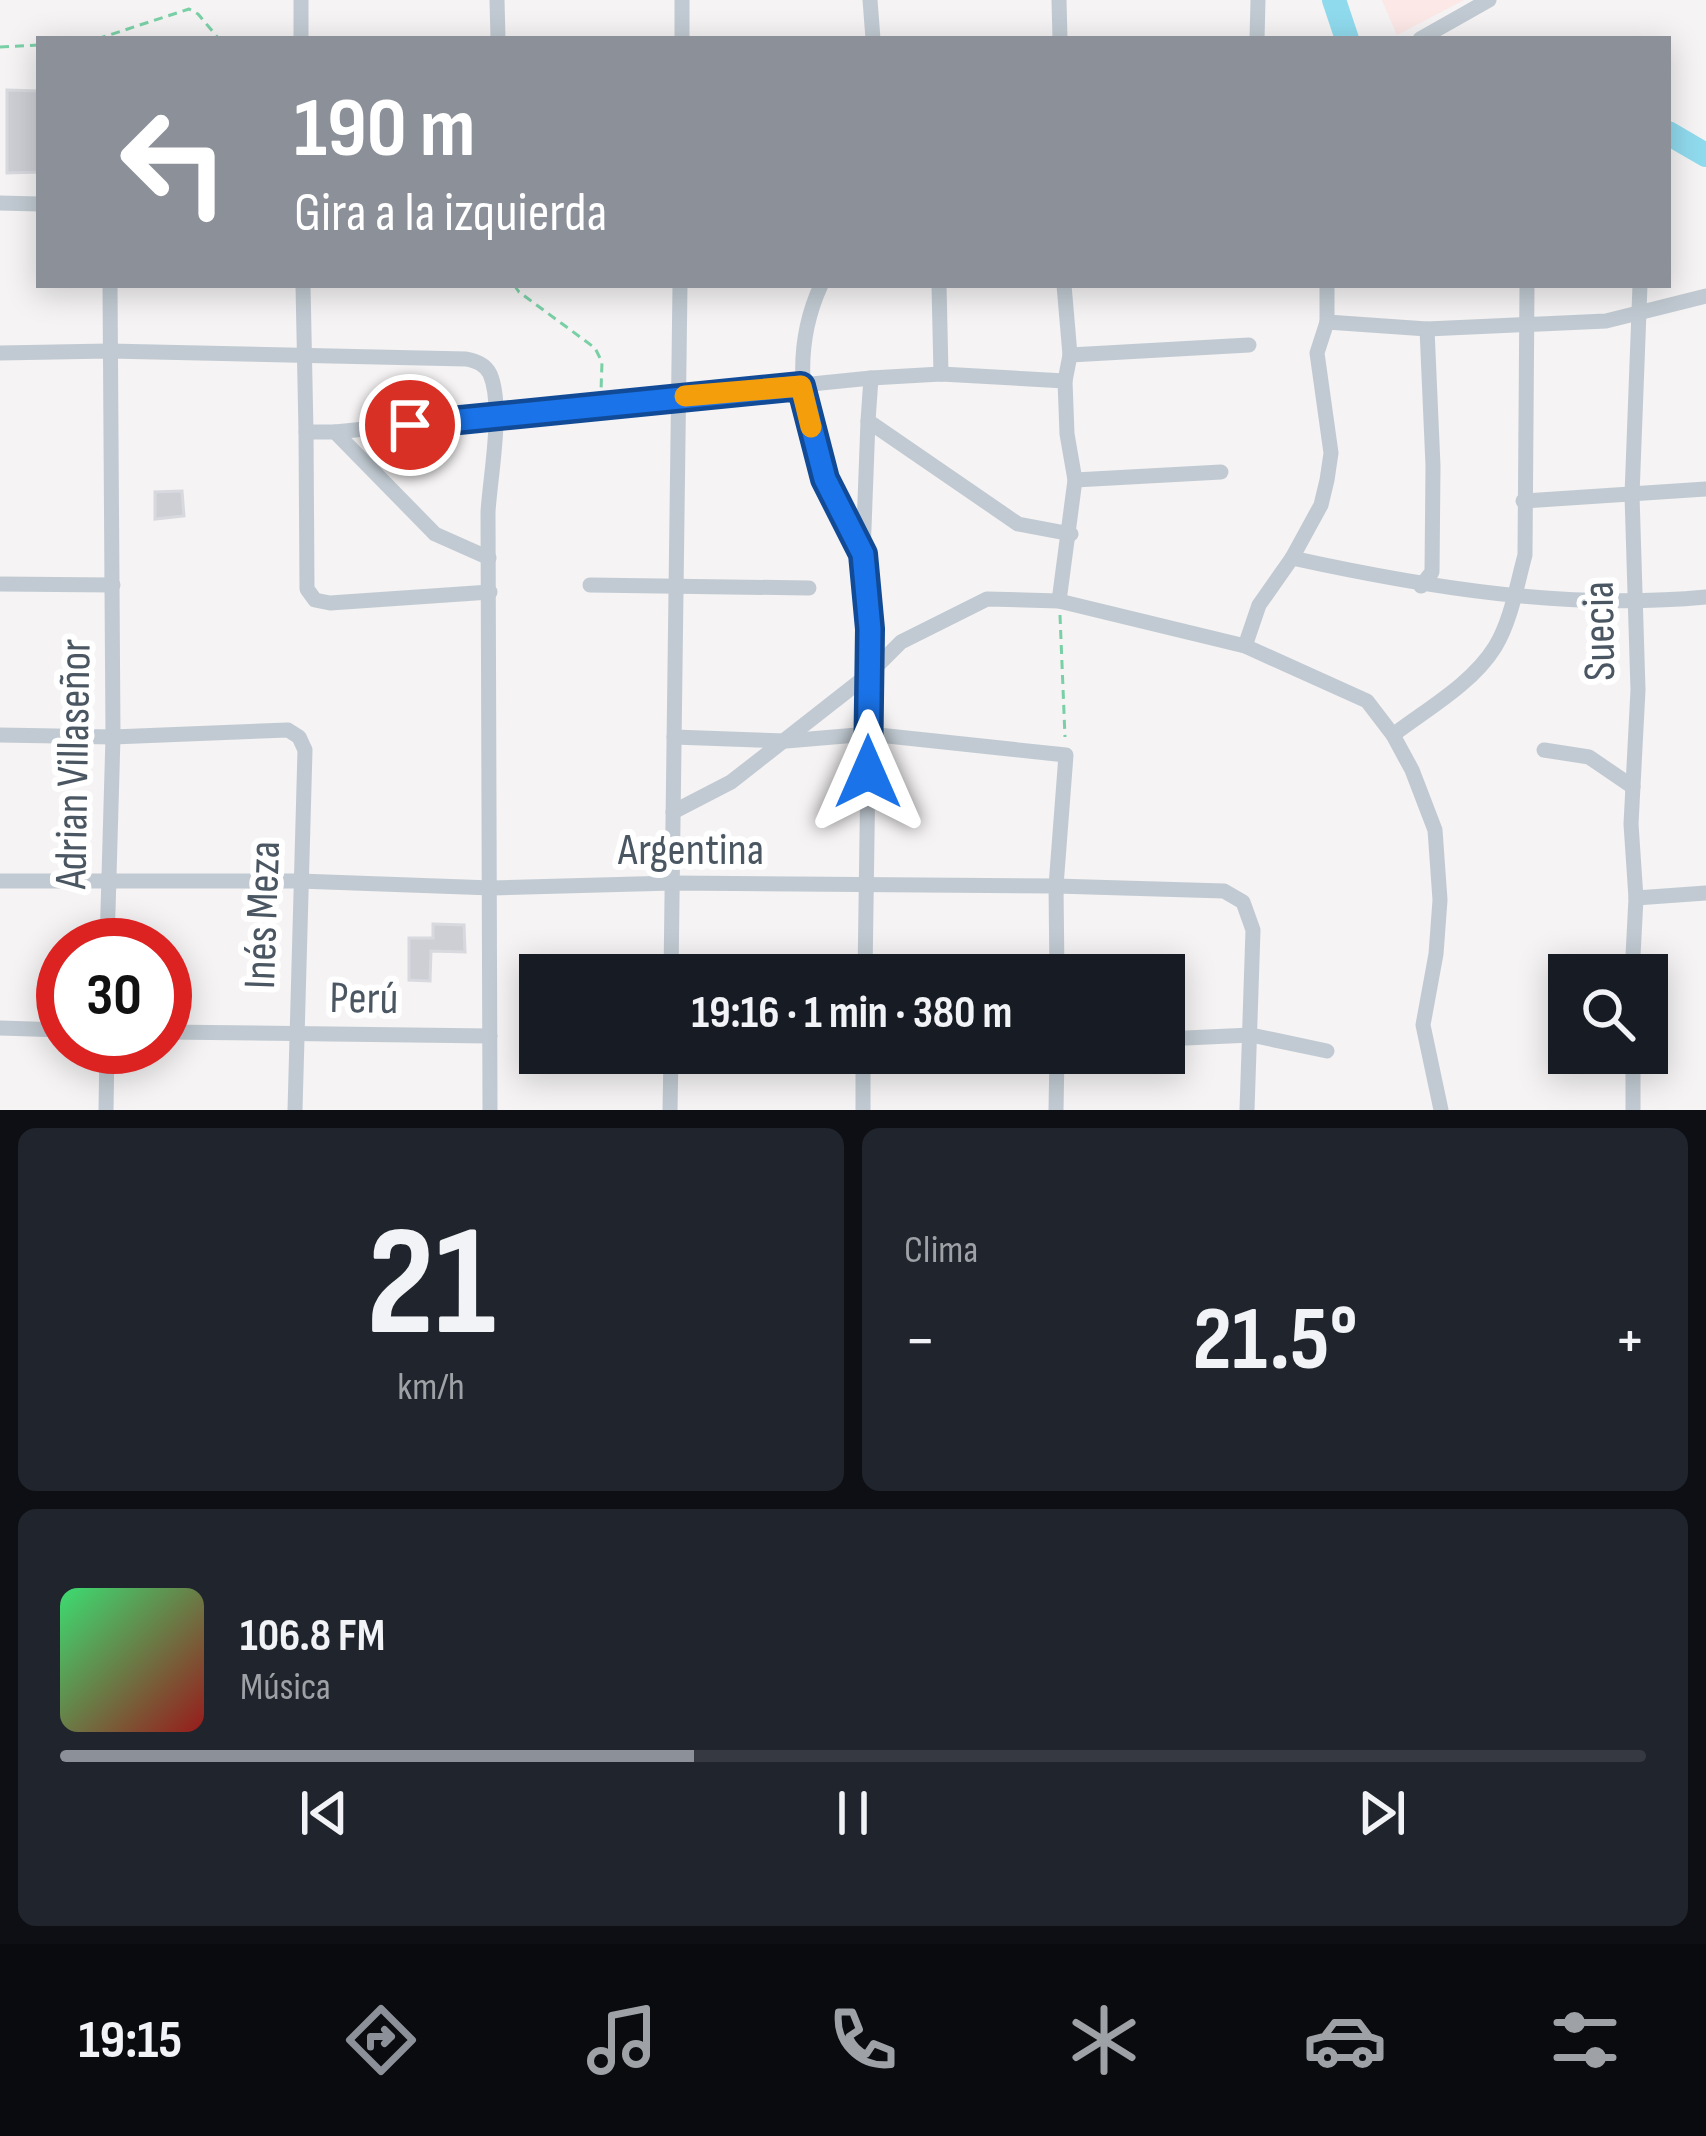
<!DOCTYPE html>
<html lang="es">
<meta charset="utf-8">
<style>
body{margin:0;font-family:"Sofia Sans Condensed",sans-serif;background:#20242c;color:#f1f3f6;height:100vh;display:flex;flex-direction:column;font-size:45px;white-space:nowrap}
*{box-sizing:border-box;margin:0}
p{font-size:39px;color:#9ea1a6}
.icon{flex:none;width:66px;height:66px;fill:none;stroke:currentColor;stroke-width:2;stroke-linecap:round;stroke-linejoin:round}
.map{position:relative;height:1110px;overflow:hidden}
.sheet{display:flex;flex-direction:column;gap:18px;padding:18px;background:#0d0f14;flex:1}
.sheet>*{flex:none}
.top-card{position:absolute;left:36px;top:36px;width:1635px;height:252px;border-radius:0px;box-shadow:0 6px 30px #0003;background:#8c9099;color:#fff;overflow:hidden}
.buttons{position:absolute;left:1548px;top:954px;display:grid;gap:24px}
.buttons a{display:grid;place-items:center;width:120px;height:120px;border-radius:0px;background:#171b24;box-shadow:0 6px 30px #0003;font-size:60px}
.speed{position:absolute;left:36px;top:918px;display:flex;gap:24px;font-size:60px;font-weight:700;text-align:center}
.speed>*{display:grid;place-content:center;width:156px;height:156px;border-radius:50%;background:#171b24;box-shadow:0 6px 30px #0003;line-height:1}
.speed .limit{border:18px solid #d22;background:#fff;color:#111}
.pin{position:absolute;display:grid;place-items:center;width:102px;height:102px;color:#fff;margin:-51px;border:6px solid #fff;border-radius:50%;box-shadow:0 3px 12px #0007}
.me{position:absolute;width:132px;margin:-66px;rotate:0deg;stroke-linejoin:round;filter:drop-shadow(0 0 9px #0008)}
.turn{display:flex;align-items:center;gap:42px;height:252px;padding:0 60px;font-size:54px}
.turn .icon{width:156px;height:156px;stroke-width:2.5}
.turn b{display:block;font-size:84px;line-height:102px}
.big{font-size:90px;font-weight:700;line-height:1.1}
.sheet .card{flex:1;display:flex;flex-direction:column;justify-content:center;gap:18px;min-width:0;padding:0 42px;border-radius:18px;background:#20242c}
.sheet .dial{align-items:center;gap:0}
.dial b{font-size:156px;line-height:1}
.song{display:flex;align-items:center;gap:36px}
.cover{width:144px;height:144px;border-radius:18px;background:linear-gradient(135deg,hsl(140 70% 55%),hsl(0 70% 35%))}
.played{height:12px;border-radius:6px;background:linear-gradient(90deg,#8c9099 40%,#363941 40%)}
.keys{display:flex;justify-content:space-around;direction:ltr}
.heat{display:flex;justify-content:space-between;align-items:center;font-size:66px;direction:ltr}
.sheet .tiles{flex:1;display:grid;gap:18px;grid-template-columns:1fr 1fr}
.card:last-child{grid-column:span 2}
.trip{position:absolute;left:519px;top:954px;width:666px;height:120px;border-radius:0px;background:#171b24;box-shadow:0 6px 30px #0003;font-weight:700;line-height:120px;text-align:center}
.tabs{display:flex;height:192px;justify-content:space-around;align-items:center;background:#090b0e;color:#9ea1a6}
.tabs .icon{width:84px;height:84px}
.tabs .current{color:#8c9099}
.tabs b{font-size:54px;color:#f1f3f6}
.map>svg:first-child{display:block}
.medical{fill:#fce8e6}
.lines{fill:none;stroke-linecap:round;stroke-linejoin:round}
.river{stroke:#90daee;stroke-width:24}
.building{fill:#cdcfd5;stroke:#d7d9de;stroke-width:3}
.path{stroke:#7ad0a6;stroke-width:3;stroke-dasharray:9 6;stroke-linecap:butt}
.minor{stroke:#c1cad2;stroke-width:15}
.route-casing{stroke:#114b97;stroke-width:30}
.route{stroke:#1a73e8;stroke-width:21}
.slow{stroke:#f59e0b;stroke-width:21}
.labels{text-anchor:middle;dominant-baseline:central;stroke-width:12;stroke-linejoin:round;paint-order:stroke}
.street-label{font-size:45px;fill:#4a5661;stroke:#fff}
</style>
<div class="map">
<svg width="1706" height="1110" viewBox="0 0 1706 1110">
<rect width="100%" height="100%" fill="#f5f3f3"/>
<polygon class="medical" points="1382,0 1464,0 1397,35"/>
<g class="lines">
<g class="river">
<polyline points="1334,0 1347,39"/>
<polyline points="1668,133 1706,155"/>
</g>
</g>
<g class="building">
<polygon points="7,90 39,91 39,172 7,173"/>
<polygon points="182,491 184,516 155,519 155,492"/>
<polygon points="433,924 464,925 465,952 431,951 430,981 409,980 409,938 433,938"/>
</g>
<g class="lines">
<g class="path">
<polyline points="97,39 189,9 198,14 219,39"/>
<polyline points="0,47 39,45"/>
<polyline points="514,285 519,292 595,348 602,362 601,391"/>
<polyline points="1060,615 1065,737"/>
</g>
<g class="minor">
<polyline points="301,0 301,39"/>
<polyline points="497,0 498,39"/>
<polyline points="870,0 873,39"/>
<polyline points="1059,0 1060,39"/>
<polyline points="682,39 682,0"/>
<polyline points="1257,39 1258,0"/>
<polyline points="1420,39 1489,0"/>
<polyline points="0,203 39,204"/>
<polyline points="303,285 306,432 335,432 435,534 489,558"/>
<path d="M821,285C778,379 818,466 861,551"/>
<polyline points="939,285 941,374"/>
<polyline points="1327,322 1427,329 1606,321 1706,296"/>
<path d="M0,353L109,351L466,359C476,361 485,364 490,374C504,406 490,477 488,512L490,1110"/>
<polyline points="1070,355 1249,345"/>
<polyline points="871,378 868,421 1018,524 1071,534"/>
<polyline points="306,432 307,589 315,600 330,603 490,592"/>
<polyline points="335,432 871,378 941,374 1065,381"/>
<polyline points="1075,480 1221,472"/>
<polyline points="1523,501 1706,489"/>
<path d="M1292,558C1429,588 1566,610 1706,597"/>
<polyline points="0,584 113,585"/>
<polyline points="590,585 809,588"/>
<polyline points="1421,586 1432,572 1433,466 1427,329"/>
<polyline points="1059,601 1075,480 1067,434 1065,381 1070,355 1064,285"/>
<polyline points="1245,646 1259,605 1292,558 1321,505 1327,480 1331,453 1317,353 1327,322 1327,285"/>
<polyline points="0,735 113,737 288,730 299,737 305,750 295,1110"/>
<path d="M1393,735C1427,709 1472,684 1495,647C1511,621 1517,584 1525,555L1527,285"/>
<polyline points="674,737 786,741 869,734 1066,755 1056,886 1057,975"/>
<polyline points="1544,750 1589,757 1633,787"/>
<polyline points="673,812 731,782 869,674 901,642 987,599 1059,601 1245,646 1367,701 1393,735 1412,770 1435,830 1440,900 1436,954 1423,1025 1441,1110"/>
<polyline points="0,881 299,881 492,888 673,883 1056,886 1224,891 1243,902 1253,930 1247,1110"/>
<polyline points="1636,898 1706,893"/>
<polyline points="107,945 113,737 110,285"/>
<polyline points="671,975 680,285"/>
<polyline points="865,975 870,629 863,554 868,421"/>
<polyline points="1632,975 1636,898 1631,824 1638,690 1632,495 1640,285"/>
<polyline points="0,1028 63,1030"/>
<polyline points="165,1032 490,1036"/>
<polyline points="1164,1039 1251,1035 1327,1051"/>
<polyline points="1633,1053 1633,1110"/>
<polyline points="106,1110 107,1047"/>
<polyline points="670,1110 671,1053"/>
<polyline points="863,1110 863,1053"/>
<polyline points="1056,1110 1057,1053"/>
</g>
</g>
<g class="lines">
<defs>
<polyline id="route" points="410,425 801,386 825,479 863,554 870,629 868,772"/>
</defs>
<use href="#route" class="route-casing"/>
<use href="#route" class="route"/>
<polyline class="slow" points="685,396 801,386 811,427"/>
</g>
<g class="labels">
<g class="street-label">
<text transform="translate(1600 631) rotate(-91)">Suecia</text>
<text transform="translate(74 764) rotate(-89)">Adrian Villaseñor</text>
<text x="691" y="850">Argentina</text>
<text transform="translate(263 915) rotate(-88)">Inés Meza</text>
<text transform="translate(364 999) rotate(1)">Perú</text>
</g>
</g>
</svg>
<div class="buttons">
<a><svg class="icon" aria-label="search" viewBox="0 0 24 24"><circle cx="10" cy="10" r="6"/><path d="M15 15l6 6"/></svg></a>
</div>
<div class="speed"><div class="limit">30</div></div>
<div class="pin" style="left:410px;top:425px;background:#d93025"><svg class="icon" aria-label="arrive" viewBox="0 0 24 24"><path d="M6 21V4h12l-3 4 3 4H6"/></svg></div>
<svg class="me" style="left:868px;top:772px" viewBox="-20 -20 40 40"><path d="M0-17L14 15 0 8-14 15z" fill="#1a73e8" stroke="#fff" stroke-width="4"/></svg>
<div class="trip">19:16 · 1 min · 380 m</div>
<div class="top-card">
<div class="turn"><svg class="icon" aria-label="left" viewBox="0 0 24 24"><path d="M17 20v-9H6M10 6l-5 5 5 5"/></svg><div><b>190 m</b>Gira a la izquierda</div></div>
</div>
</div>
<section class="sheet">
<div class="tiles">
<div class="card dial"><b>21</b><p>km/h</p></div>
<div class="card"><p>Clima</p>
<div class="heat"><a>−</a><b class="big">21.5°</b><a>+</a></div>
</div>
<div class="card">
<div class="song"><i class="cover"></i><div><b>106.8 FM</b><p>Música</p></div></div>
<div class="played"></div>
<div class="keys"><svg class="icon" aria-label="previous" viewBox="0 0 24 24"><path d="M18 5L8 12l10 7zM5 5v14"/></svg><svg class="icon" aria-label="pause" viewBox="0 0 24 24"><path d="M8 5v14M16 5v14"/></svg><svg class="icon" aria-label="next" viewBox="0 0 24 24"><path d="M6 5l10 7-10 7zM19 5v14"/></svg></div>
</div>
</div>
</section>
<nav class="tabs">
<b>19:15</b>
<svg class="icon current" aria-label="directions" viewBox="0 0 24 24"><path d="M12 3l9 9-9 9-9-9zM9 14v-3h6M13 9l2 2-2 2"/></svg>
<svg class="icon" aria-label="music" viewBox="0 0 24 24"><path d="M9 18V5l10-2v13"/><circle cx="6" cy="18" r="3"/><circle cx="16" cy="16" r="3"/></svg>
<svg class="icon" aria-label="phone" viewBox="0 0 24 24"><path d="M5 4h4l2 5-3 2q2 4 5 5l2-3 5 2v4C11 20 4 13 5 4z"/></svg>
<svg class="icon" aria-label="climate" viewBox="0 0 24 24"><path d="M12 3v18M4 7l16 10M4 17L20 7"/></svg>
<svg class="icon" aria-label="car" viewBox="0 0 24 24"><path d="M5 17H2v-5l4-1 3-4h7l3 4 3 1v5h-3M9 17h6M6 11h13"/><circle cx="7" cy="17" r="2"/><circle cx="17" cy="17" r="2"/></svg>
<svg class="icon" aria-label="filters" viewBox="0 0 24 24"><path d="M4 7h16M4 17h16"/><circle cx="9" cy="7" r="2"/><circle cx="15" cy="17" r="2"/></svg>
</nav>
